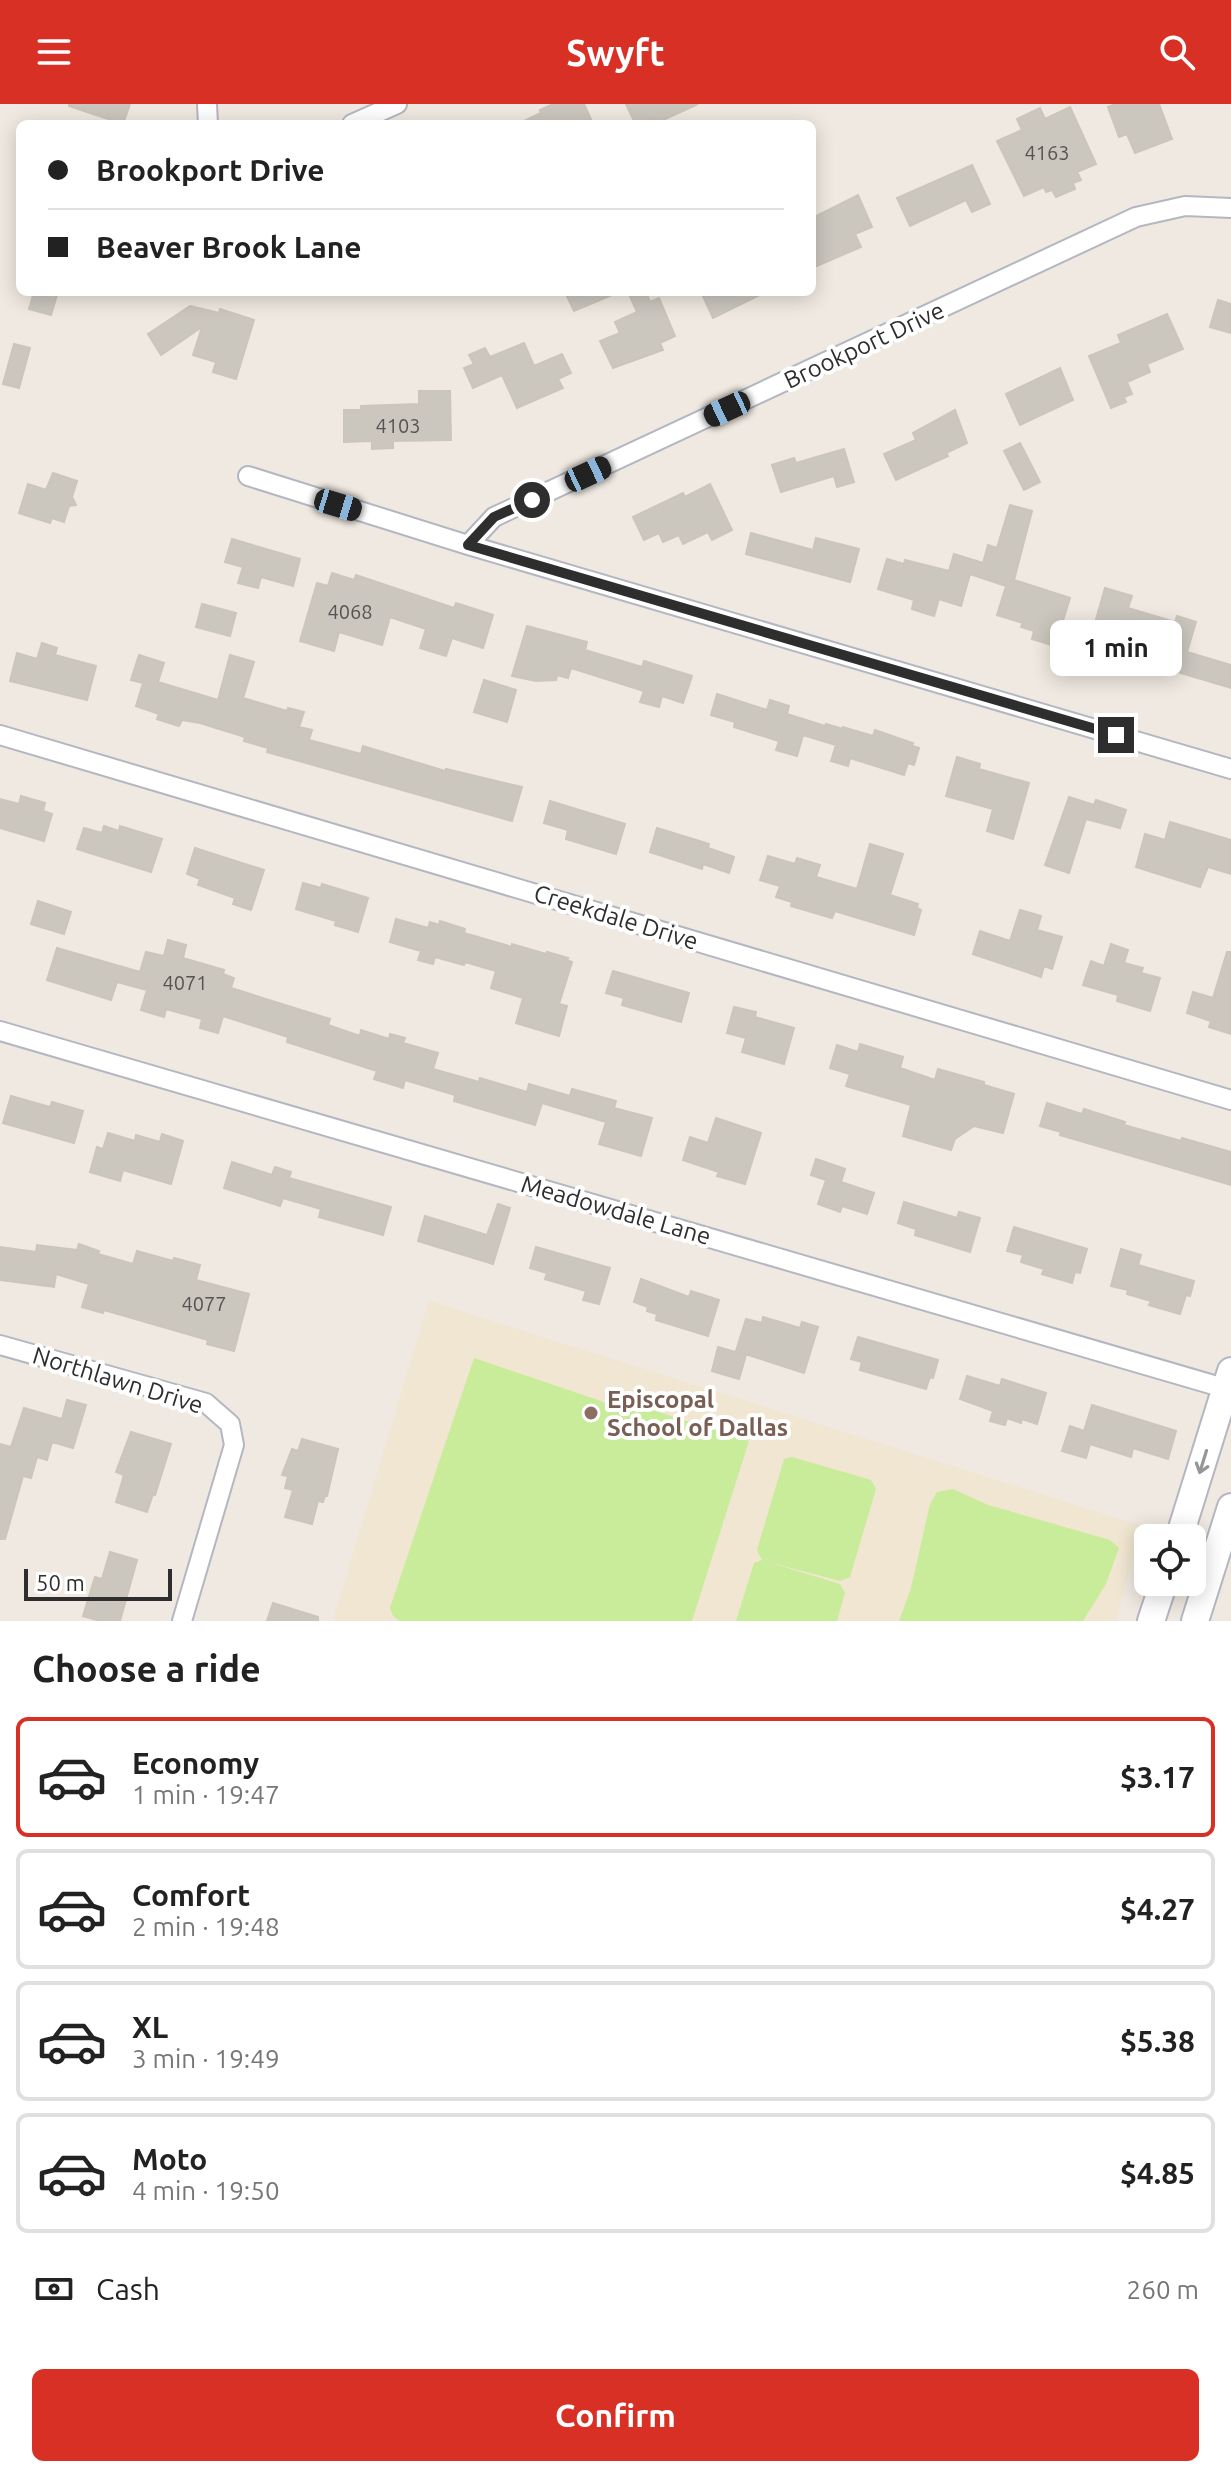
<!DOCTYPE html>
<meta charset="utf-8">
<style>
body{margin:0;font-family:Ubuntu,sans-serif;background:#f2f2f2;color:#222;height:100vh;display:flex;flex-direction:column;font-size:30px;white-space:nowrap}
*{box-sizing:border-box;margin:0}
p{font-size:26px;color:#767676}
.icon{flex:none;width:44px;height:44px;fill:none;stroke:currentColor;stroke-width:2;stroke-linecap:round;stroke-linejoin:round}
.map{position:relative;height:1517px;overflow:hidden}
.drawer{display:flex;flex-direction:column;background:#fff;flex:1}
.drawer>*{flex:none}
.guide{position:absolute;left:16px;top:16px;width:800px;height:176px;border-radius:12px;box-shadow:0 4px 20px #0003;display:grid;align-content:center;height:176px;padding:0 32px;background:#fff}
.buttons{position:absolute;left:1134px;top:1420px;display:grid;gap:16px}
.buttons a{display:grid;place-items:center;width:72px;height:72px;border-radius:12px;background:#fff;box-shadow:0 4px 20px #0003;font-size:40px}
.scale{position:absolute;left:24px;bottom:20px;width:148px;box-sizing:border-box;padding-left:8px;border:4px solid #2e2e2e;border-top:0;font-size:22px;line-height:28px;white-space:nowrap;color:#2e2e2e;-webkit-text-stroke:6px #fff;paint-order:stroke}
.end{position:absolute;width:36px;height:36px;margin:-18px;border:10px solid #2e2e2e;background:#fff;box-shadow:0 0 0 4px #fff}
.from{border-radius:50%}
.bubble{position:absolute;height:56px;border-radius:12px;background:#fff;box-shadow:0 4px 20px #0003;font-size:26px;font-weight:700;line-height:56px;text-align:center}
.car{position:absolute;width:24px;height:48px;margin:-24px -12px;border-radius:10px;box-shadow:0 0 6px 2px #0007;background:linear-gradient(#222 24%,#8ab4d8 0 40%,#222 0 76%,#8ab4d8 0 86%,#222 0)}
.guide b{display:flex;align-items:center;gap:28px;height:76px;font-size:30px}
.guide b+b{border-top:2px solid #e0e0e0}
.guide i{width:20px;height:20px;background:#222}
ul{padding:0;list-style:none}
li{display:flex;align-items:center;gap:24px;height:120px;margin:0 16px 12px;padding:0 16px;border:4px solid #e0e0e0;border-radius:12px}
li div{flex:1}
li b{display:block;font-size:30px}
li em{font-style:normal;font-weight:700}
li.current{border-color:#d93025}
li>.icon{width:72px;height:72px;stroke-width:1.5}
h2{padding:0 32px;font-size:36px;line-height:96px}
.pay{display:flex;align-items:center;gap:20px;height:88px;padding:0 32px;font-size:30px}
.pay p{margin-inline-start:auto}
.button{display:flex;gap:16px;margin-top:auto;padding:16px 32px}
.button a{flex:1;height:92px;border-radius:12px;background:#d93025;color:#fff;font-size:32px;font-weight:700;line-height:92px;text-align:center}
header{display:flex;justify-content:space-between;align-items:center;height:104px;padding:0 32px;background:#d93025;color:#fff;font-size:36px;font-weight:700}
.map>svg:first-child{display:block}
.education{fill:#f0e6d1}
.pitch{fill:#c9ec9a}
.building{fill:#cbc7bf;stroke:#cbc5ba;stroke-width:2}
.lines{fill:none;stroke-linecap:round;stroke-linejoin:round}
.street-casing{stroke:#b4b7c1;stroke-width:22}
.secondary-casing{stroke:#b4b7c1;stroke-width:30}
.street{stroke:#fff;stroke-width:18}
.secondary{stroke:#fff;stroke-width:26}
.oneway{stroke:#969696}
.route{stroke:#2e2e2e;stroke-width:10}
.education-dot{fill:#8d6e63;stroke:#fff;stroke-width:3}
.labels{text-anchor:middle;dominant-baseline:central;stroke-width:8;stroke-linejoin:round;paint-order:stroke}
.number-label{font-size:20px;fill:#555452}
.street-label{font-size:24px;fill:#2e2e2e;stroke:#fff}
.education-label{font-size:24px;font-weight:bold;fill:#785e54;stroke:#fff;text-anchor:start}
</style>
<header><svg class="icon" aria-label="menu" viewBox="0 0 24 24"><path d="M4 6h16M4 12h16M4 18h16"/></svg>Swyft<svg class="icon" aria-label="search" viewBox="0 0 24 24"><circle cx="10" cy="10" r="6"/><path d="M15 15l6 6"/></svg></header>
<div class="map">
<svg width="1231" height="1517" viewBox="0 0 1231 1517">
<rect width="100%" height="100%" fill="#efe9e1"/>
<path class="education" d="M 429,1197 L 1142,1422 L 1116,1517 L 333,1517 Z"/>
<path class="pitch" d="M 474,1254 L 601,1297 L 606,1300 L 609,1292 L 749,1337 L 692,1517 L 400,1517 L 393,1512 L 390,1504 Z
M 792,1353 L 871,1376 L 876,1385 L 850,1473 L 840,1477 L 768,1458 L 840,1480 L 845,1489 L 837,1517 L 736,1517 L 754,1459 L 762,1456 L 757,1446 L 784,1355 Z
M 953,1385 L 988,1401 L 1110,1436 L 1119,1444 L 1106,1480 L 1083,1517 L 899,1517 L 911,1484 L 930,1400 L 937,1388 Z"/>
<path class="building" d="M 69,0 L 130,0 L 123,20 L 69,2 Z
M 553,0 L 584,0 L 593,20 L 518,20 L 541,9 L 540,6 Z
M 626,0 L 698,0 L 661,17 L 652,15 L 647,20 L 635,19 Z
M 1116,0 L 1159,0 L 1172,35 L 1135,49 L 1127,30 L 1119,33 L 1108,3 Z
M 1070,3 L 1096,60 L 1077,68 L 1081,76 L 1073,79 L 1075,85 L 1056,93 L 1052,86 L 1046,88 L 1044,83 L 1024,92 L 997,37 L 1022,26 L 1017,15 L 1040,4 L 1045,15 Z
M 972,61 L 990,100 L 972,108 L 966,96 L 910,122 L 897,94 Z
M 858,91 L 872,123 L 855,130 L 861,143 L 812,164 L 812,114 Z
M 34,188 L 58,188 L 51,211 L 29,205 Z
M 565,188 L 619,188 L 574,207 Z
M 628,188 L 646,188 L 650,198 L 659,194 L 675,232 L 660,239 L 663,246 L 613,264 L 600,237 L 620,229 L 615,218 L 637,208 Z
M 701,188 L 766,188 L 713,214 Z
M 1218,196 L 1231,200 L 1231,229 L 1210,223 Z
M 190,202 L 219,209 L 220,205 L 254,216 L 236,275 L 213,268 L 216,258 L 193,251 L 202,223 L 161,251 L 148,230 Z
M 1167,210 L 1183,245 L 1147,260 L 1150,268 L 1127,278 L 1132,290 L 1124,293 L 1126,298 L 1111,304 L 1089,252 L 1121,239 L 1118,231 Z
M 524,239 L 534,262 L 562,250 L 571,269 L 558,275 L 563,284 L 517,304 L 502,271 L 473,284 L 464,264 L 474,260 L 469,251 L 485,244 L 490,253 Z
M 14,240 L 30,244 L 19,284 L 3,280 Z
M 1060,264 L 1073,296 L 1020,321 L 1006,290 Z
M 419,287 L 450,287 L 451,336 L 393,337 L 393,344 L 372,345 L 372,337 L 344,338 L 344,306 L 361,306 L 361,302 L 419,300 Z
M 955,306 L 967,339 L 946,349 L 948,352 L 896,376 L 884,350 L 916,336 L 913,329 Z
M 1020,339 L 1040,378 L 1024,386 L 1004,347 Z
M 844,345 L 854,378 L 837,383 L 834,372 L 781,388 L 772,361 L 794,354 L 796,359 Z
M 53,369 L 77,377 L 72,393 L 76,401 L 69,402 L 64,418 L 52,414 L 50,419 L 19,409 L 28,380 L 46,386 Z
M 710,380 L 732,426 L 712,436 L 708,428 L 683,440 L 679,431 L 663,438 L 659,429 L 644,436 L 633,413 L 683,389 L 685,393 Z
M 1010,401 L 1032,407 L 1014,476 L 1070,494 L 1055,542 L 1032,535 L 1034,527 L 1021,523 L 1023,519 L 997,511 L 1006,482 L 970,470 L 961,502 L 939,495 L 934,512 L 912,505 L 914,496 L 878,485 L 887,455 L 904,460 L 905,456 L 949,467 L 954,450 L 983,459 L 988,441 L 997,444 Z
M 751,429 L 813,446 L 816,434 L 859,445 L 850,478 L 746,450 Z
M 232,435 L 300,455 L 293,482 L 261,473 L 258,484 L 238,479 L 243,463 L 225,458 Z
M 332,469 L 354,476 L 356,471 L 454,504 L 456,499 L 493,511 L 483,544 L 452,534 L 446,552 L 420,544 L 426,525 L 390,513 L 382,541 L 339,528 L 334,547 L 300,537 L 317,479 L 328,482 Z
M 1105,484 L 1132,492 L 1128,504 L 1175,518 L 1177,512 L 1196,518 L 1187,548 L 1231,561 L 1231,584 L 1144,558 L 1142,563 L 1126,558 L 1128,551 L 1089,540 Z
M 202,500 L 236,509 L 230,532 L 196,523 Z
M 527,522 L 587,538 L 585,546 L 642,563 L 644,557 L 692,572 L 683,599 L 662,592 L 659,603 L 640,598 L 644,587 L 571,564 L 568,574 L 557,571 L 556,576 L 536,577 L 512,572 Z
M 42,539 L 57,544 L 55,551 L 96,562 L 87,596 L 10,577 L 17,549 L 37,555 Z
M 139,551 L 164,559 L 158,578 L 218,596 L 230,551 L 254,558 L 243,594 L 287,607 L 288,604 L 304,608 L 299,623 L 312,626 L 309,636 L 361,650 L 363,642 L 445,667 L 446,665 L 522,683 L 512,717 L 267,648 L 268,644 L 244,637 L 245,633 L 200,619 L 182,616 L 179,622 L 157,615 L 159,610 L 136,602 L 143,579 L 131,576 Z
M 484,576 L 516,586 L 507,618 L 474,608 Z
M 717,590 L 767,606 L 770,596 L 789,602 L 787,610 L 825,622 L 826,620 L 843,625 L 843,623 L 873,632 L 875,626 L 913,639 L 912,642 L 919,644 L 914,661 L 908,659 L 904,671 L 850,654 L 848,662 L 831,657 L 836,641 L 803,631 L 797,652 L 776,646 L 779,637 L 734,623 L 735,618 L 711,611 Z
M 957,653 L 980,660 L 979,665 L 1029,679 L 1013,735 L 987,727 L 993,705 L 946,692 Z
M 21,692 L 45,699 L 43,707 L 52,710 L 44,737 L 0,724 L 0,695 L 19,700 Z
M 1069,693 L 1094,701 L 1096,696 L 1126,706 L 1120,724 L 1086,715 L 1069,769 L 1045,761 Z
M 550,697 L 625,720 L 616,750 L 566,735 L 568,726 L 544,719 Z
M 1170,718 L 1231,736 L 1231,770 L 1208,763 L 1200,783 L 1136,763 L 1145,730 L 1165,736 Z
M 104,722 L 119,727 L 120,722 L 162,735 L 151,768 L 77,745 L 84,724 L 102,729 Z
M 657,724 L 709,740 L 708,744 L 734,753 L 729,769 L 703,760 L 702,765 L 650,748 Z
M 870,740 L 903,750 L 890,791 L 918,800 L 917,804 L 921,806 L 914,831 L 835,807 L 832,814 L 791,802 L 792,798 L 776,793 L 780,782 L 760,776 L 768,752 L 795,760 L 797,754 L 820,761 L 816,773 L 857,785 Z
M 195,744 L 264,766 L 251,806 L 233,800 L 235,794 L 198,781 L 200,775 L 187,770 Z
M 303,779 L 321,784 L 322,780 L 368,794 L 358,828 L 335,821 L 336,817 L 296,805 Z
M 38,797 L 71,808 L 64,830 L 31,820 Z
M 1020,806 L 1041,812 L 1037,826 L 1062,833 L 1052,865 L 1044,862 L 1041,873 L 973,850 L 980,827 L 1010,837 Z
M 396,815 L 428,824 L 430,818 L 439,821 L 440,817 L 465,825 L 464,829 L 512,843 L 512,840 L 546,850 L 547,848 L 568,854 L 567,856 L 572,858 L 559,900 L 567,902 L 559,932 L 516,919 L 523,894 L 491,884 L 496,867 L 465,858 L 464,861 L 435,853 L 433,860 L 418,856 L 421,847 L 390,838 Z
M 168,836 L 186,841 L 183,854 L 224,866 L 223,870 L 234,874 L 231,884 L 330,915 L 328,921 L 360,932 L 361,926 L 389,935 L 390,930 L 405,934 L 403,939 L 438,949 L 433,965 L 479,978 L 480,974 L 527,988 L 529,980 L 570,992 L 572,985 L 616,997 L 614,1004 L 652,1014 L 641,1052 L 599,1040 L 606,1018 L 542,999 L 535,1021 L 454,997 L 455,991 L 405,976 L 403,984 L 374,975 L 377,967 L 287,938 L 288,933 L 223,912 L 218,929 L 200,924 L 202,915 L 166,905 L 164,913 L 141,906 L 147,886 L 117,878 L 111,896 L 47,876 L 57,844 L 140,868 L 146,848 L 164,852 Z
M 1111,840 L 1128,846 L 1124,859 L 1143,864 L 1141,869 L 1160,874 L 1150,907 L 1117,897 L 1118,891 L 1083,881 L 1091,857 L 1104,862 Z
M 1227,848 L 1231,848 L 1231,930 L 1209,923 L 1211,917 L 1187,909 L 1193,888 L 1213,894 Z
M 613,867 L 689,889 L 681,918 L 622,901 L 624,894 L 606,889 Z
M 734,903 L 756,908 L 755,913 L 794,924 L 784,960 L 742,948 L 746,934 L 727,929 Z
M 860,940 L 903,953 L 900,964 L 935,976 L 938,965 L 984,978 L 984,981 L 1014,990 L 1003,1029 L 974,1022 L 955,1035 L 951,1046 L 903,1032 L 911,1001 L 846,982 L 850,970 L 830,964 L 837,941 L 858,948 Z
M 11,992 L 50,1003 L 52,998 L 83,1007 L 74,1039 L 3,1019 Z
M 1047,999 L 1082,1010 L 1084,1005 L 1125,1018 L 1124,1021 L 1181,1037 L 1182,1034 L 1231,1048 L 1231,1081 L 1060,1031 L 1061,1028 L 1040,1022 Z
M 716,1014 L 761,1029 L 745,1080 L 717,1072 L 719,1068 L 683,1056 L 690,1033 L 708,1039 Z
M 108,1029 L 135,1037 L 136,1031 L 160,1038 L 162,1030 L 183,1037 L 171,1080 L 123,1066 L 120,1077 L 90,1068 L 97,1043 L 103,1045 Z
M 816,1055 L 845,1065 L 841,1078 L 874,1089 L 867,1110 L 842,1102 L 840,1108 L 818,1100 L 826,1076 L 811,1071 Z
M 232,1058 L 272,1071 L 275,1063 L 291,1068 L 289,1074 L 391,1103 L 383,1131 L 319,1113 L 321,1105 L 283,1094 L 280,1102 L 224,1084 Z
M 904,1098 L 957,1114 L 959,1108 L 980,1114 L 970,1148 L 915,1131 L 916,1125 L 898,1119 Z
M 498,1100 L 510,1104 L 493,1160 L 418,1137 L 425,1112 L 487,1131 Z
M 1014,1123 L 1087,1145 L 1080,1169 L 1075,1168 L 1072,1179 L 1042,1170 L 1044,1165 L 1021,1158 L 1023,1151 L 1007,1147 Z
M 79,1140 L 99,1147 L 98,1150 L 133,1160 L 137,1147 L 173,1157 L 174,1154 L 200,1161 L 196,1176 L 249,1190 L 234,1247 L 207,1240 L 208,1236 L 104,1206 L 103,1209 L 82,1203 L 89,1180 L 56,1170 L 54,1183 L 0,1176 L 0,1143 L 36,1148 L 37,1141 L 77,1146 Z
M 536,1143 L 610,1164 L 599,1200 L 583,1196 L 586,1187 L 545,1175 L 547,1169 L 530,1164 Z
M 1121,1145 L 1141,1151 L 1138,1161 L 1194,1177 L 1190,1192 L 1186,1191 L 1180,1210 L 1149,1201 L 1151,1197 L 1127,1190 L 1128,1186 L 1111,1182 Z
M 641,1175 L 689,1193 L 691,1187 L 719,1196 L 708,1232 L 656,1216 L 657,1210 L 647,1207 L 648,1203 L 634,1198 Z
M 763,1213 L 800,1224 L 802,1218 L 818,1223 L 804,1269 L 736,1247 L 746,1215 L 762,1219 Z
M 858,1233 L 938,1256 L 933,1274 L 930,1273 L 926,1285 L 860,1266 L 862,1258 L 851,1255 Z
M 718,1243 L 746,1251 L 739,1275 L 712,1267 Z
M 967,1272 L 1000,1282 L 1002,1275 L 1046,1289 L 1037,1320 L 1022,1315 L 1021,1319 L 1007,1314 L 1005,1321 L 990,1317 L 993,1307 L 960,1295 Z
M 67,1296 L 86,1301 L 73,1344 L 52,1338 L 47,1356 L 37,1353 L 31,1374 L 23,1372 L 5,1435 L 0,1435 L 0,1340 L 11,1343 L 24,1304 L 62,1315 Z
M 1092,1301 L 1176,1327 L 1168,1355 L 1133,1344 L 1131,1353 L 1090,1340 L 1086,1354 L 1062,1347 L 1070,1322 L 1084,1327 Z
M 131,1328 L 171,1340 L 155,1391 L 153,1390 L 147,1408 L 116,1398 L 124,1371 L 116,1368 Z
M 302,1335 L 338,1345 L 327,1392 L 325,1392 L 323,1398 L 318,1397 L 312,1420 L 285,1413 L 293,1386 L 285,1384 L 288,1372 L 282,1371 L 292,1345 L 298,1347 Z
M 110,1448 L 137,1456 L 120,1517 L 100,1517 L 83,1512 L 95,1473 L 102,1475 Z
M 273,1499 L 318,1513 L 318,1517 L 267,1517 Z"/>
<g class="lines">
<defs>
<path id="street" d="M 207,0 L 208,20
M 352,20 L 397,0
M 248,372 L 468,441 L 1231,665
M 468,441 L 494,413 L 1136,113 L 1185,102 L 1231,104
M 0,631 L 1231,996
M 0,927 L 1231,1286
M 0,1241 L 206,1299 L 230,1320 L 234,1341 L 182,1517"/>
<path id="secondary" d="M 1179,1434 L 1231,1267
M 1151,1517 L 1164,1478
M 1195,1517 L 1231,1403"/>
</defs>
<use href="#street" class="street-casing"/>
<use href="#secondary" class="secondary-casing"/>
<use href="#street" class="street"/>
<use href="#secondary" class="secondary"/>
</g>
<defs><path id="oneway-shaft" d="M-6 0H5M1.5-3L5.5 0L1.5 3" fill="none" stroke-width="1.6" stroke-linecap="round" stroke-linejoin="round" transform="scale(2)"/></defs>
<use class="oneway" href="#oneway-shaft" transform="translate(1203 1358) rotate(107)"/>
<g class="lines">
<path class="route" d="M 532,396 L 494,413 L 468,441 L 1116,631"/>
</g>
<circle class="education-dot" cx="591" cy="1309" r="8"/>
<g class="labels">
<g class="number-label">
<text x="1047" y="48">4163</text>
<text x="398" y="321">4103</text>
<text x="350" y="507">4068</text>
<text x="185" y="878">4071</text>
<text x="204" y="1199">4077</text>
</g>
<g class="street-label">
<text transform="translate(864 241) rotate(-25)">Brookport Drive</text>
<text transform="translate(616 813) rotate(17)">Creekdale Drive</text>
<text transform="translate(616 1106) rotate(16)">Meadowdale Lane</text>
<text transform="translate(118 1276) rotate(17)">Northlawn Drive</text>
</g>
<g class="education-label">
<text x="607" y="1295">Episcopal<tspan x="607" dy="28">School of Dallas</tspan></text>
</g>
</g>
</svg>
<div class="buttons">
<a><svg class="icon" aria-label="locate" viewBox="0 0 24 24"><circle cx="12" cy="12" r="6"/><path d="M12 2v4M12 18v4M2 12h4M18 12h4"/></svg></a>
</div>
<div class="scale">50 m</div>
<i class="end from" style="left:532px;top:396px"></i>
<i class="end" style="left:1116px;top:631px"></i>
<div class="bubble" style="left:1050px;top:516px;width:132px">1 min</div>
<i class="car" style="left:727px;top:305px;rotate:245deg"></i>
<i class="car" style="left:588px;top:370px;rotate:65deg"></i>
<i class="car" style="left:338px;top:401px;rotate:107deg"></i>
<div class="guide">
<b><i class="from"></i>Brookport Drive</b>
<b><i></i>Beaver Brook Lane</b>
</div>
</div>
<section class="drawer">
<h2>Choose a ride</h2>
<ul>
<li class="current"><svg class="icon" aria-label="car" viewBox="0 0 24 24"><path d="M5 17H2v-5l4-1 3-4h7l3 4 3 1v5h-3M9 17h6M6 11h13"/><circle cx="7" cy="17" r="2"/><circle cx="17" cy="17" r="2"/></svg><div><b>Economy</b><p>1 min · 19:47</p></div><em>$3.17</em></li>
<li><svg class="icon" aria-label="car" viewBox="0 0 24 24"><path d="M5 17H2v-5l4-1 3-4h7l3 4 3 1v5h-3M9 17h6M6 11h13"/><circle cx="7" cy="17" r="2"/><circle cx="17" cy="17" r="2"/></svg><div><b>Comfort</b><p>2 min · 19:48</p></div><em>$4.27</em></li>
<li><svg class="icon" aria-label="car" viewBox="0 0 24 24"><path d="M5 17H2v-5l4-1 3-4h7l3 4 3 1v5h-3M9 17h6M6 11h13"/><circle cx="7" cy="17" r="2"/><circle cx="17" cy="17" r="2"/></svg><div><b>XL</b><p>3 min · 19:49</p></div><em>$5.38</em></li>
<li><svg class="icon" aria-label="car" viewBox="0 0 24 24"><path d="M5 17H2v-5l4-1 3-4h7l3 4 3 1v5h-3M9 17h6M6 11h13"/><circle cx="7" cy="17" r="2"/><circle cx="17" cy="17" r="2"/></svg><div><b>Moto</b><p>4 min · 19:50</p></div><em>$4.85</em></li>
</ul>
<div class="pay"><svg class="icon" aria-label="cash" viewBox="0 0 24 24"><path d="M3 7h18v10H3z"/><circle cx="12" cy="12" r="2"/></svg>Cash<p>260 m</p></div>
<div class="button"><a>Confirm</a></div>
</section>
